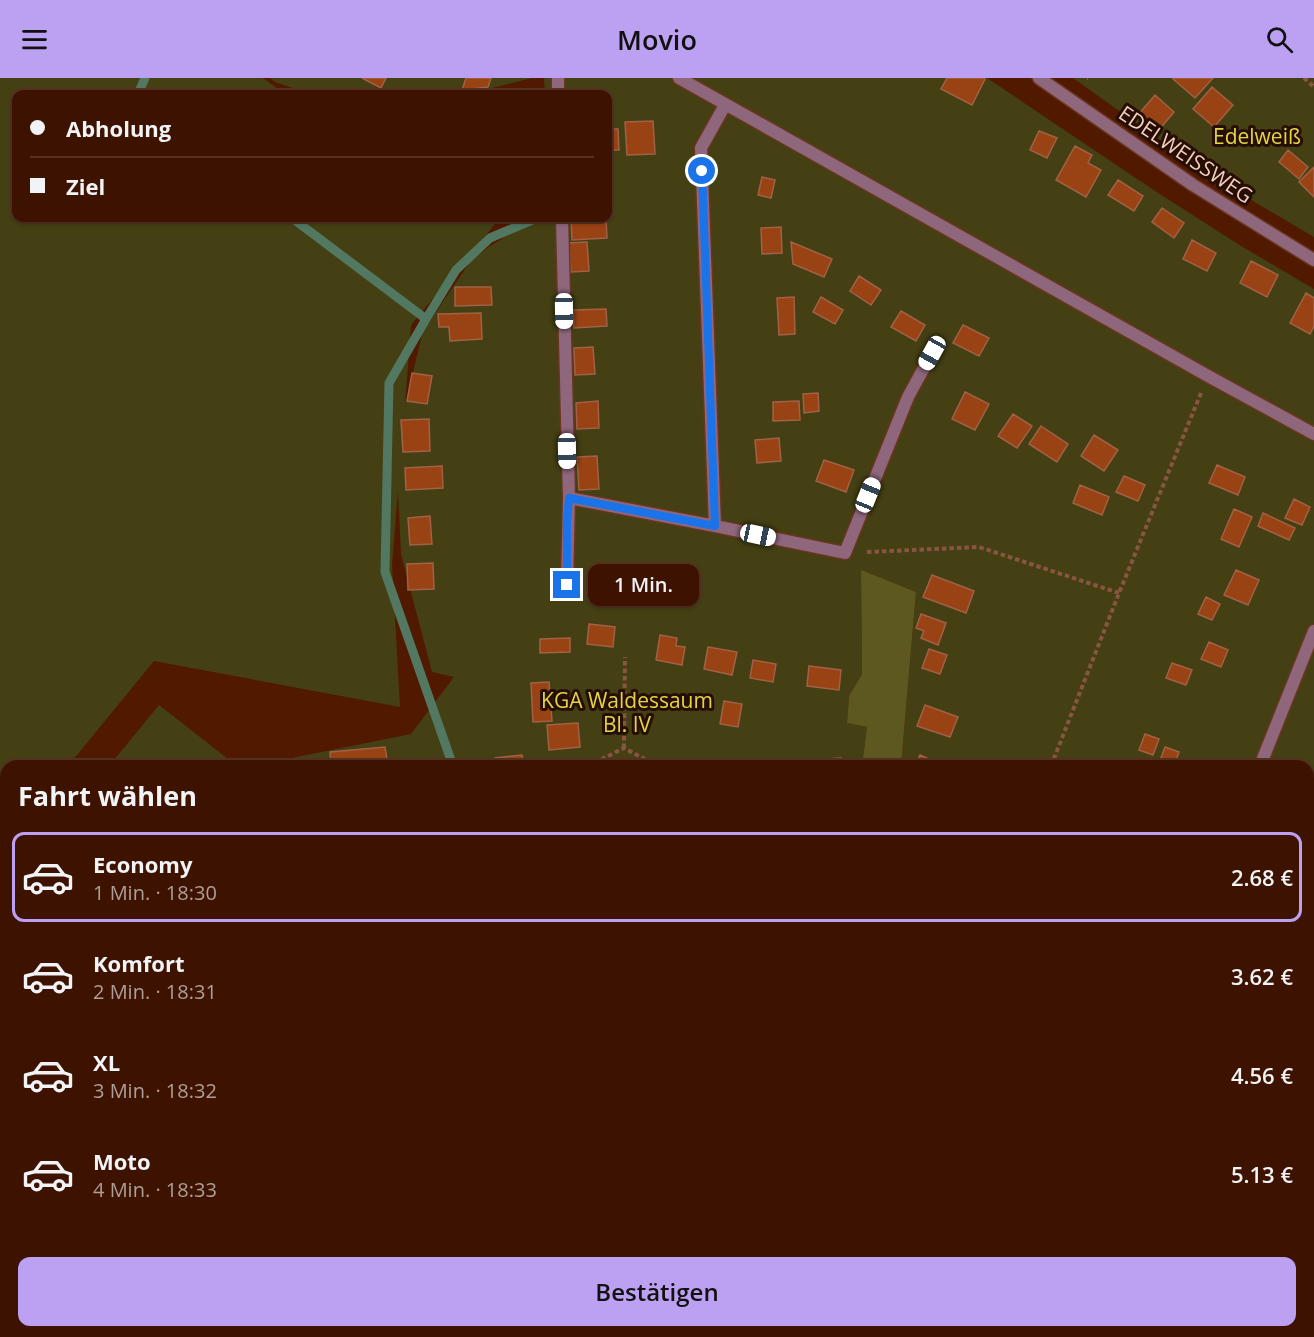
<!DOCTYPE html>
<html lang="de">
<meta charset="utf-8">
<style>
body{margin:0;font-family:"Open Sans",sans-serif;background:#441c0a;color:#f1f3f6;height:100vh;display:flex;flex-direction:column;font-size:22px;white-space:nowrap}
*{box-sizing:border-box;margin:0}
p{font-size:20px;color:#ad9e99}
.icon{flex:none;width:33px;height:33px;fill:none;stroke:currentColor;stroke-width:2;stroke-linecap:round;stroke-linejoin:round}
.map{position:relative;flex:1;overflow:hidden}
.panel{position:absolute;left:0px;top:682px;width:1314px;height:578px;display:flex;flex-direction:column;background:#3d1300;border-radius:18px 18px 0 0;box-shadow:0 2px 4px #0004,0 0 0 2px #563222}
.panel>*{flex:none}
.hud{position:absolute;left:12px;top:12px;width:600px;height:132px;border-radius:12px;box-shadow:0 2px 4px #0004,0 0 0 2px #563222;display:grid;align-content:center;height:132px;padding:0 18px;background:#3d1300}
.end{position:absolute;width:27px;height:27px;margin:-14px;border:8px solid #1a73e8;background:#fff;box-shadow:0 0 0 3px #fff}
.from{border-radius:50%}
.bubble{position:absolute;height:42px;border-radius:12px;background:#3d1300;box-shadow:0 2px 4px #0004,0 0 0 2px #563222;font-size:20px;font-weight:600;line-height:42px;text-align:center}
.car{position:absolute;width:18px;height:36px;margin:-18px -9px;border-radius:8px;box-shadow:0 0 4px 2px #0007;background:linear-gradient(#fff 24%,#345 0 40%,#fff 0 76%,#345 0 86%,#fff 0)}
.hud b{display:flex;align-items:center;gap:21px;height:57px;font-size:22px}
.hud b+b{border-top:2px solid #563222}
.hud i{width:15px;height:15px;background:#f1f3f6}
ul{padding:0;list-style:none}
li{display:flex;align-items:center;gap:18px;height:90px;margin:0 12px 9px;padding:0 6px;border:3px solid transparent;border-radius:12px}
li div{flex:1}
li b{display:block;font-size:22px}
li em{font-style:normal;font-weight:600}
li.current{border-color:#bca0f2}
li>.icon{width:54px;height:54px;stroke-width:1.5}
h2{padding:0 18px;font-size:27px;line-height:72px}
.primary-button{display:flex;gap:12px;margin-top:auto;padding:12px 18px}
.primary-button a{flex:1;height:69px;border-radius:12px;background:#bca0f2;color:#111;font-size:24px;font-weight:600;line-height:69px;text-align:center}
header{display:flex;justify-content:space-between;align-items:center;height:78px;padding:0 18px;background:#bca0f2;color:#111;font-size:27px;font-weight:600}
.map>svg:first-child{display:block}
.green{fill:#444014}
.forest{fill:#5d581f}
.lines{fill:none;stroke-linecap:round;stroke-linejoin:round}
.stream{stroke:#527862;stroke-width:9}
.building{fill:#994214;stroke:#a06146;stroke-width:1.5}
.service-casing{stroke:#6b361e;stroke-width:15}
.minor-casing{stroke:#6b361e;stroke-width:15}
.path{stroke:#885640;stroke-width:4;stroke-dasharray:4.5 3;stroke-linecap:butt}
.service{stroke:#8e677d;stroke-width:12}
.minor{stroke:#8e677d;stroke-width:12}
.route{stroke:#1a73e8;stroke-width:8}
.labels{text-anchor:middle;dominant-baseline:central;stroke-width:6;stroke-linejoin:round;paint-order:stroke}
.park-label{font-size:21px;fill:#e2d545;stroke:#260e04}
.street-label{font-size:21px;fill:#f2cebe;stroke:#260e04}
</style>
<header><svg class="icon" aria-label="menu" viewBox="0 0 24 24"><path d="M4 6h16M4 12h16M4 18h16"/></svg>Movio<svg class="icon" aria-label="search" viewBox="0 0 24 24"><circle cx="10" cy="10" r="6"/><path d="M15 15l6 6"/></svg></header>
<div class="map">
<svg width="1314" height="1259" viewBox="0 0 1314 1259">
<rect width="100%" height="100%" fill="#511900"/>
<path class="green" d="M 0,0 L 263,0 L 278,11 L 291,16 L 16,16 L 16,140 L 500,140 L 411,247 L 405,327 L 423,253 L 470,184 L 490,168 L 538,140 L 608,140 L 608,16 L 545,16 L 544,0 L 987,0 L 1152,111 L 1241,168 L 1314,211 L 1314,899 L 1308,914 L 1308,688 L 901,688 L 916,514 L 861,493 L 862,596 L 849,618 L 847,645 L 867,649 L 862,688 L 252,688 L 411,656 L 454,599 L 432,594 L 401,476 L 398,413 L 392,487 L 400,629 L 154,583 L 68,688 L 6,688 L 6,745 L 0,737 Z
M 270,0 L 532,0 L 468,16 L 310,16 L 275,4 Z
M 1073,0 L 1314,0 L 1314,159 L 1212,99 Z
M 159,627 L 237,688 L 109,688 Z
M 0,747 L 6,758 L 6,1254 L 853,1254 L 857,1259 L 0,1259 Z"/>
<path class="forest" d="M 861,492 L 916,514 L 901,688 L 862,688 L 867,649 L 847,645 L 849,618 L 862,596 Z"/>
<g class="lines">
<path class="stream" d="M 138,16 L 145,0
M 292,140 L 426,241
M 453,688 L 385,494 L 389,305 L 426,241 L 456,192 L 490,160 L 537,140"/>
</g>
<path class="building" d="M 362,0 L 386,0 L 381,10 Z
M 466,0 L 491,0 L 488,9 L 462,12 Z
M 947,0 L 983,0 L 985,1 L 972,27 L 941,11 Z
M 1173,0 L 1213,0 L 1195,20 L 1173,1 Z
M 1212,9 L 1233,27 L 1214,49 L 1193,31 Z
M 1155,17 L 1174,34 L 1158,53 L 1138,37 Z
M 653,43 L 655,76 L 627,77 L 625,44 Z
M 608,51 L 618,51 L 619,72 L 608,72 Z
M 1039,53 L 1057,60 L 1047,80 L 1030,72 Z
M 1075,68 L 1092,77 L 1088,85 L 1101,92 L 1086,119 L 1056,102 Z
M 1288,72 L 1308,89 L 1299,101 L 1279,84 Z
M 1314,89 L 1314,119 L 1299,104 Z
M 762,99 L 775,102 L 771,120 L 758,117 Z
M 1118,102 L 1143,118 L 1134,133 L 1108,117 Z
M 1162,130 L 1184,145 L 1174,160 L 1152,144 Z
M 571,140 L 606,140 L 607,160 L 572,162 Z
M 781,149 L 782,175 L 762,176 L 761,150 Z
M 1192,162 L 1216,175 L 1207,193 L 1183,181 Z
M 587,164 L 589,193 L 571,194 L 569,165 Z
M 791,164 L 832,181 L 824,199 L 793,186 Z
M 1251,183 L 1278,197 L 1267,219 L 1240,205 Z
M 859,198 L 881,212 L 871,227 L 850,213 Z
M 455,209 L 491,209 L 492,227 L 455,228 Z
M 1306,215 L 1314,220 L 1314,248 L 1310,256 L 1290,245 Z
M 794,219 L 795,256 L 779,257 L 777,220 Z
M 821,219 L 843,232 L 835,246 L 813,234 Z
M 606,231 L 607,248 L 574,250 L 573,232 Z
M 901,233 L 925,247 L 916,263 L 891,249 Z
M 481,235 L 482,261 L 450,263 L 449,249 L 439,249 L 438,236 Z
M 963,247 L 989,260 L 979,278 L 953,265 Z
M 593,269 L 595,296 L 575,297 L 574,270 Z
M 412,295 L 432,298 L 427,326 L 407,323 Z
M 965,314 L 989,326 L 975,352 L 952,341 Z
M 818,315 L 819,333 L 804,335 L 803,316 Z
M 598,323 L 599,350 L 577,351 L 576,325 Z
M 799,323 L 800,342 L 773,343 L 773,324 Z
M 1013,336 L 1032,348 L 1017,370 L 998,358 Z
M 429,341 L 430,373 L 403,374 L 401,342 Z
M 1041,348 L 1068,366 L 1057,384 L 1029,366 Z
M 1094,357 L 1118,372 L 1104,393 L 1081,378 Z
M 779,360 L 781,383 L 757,385 L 755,362 Z
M 597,378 L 599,411 L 579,412 L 577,379 Z
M 824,382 L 854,392 L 846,414 L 816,403 Z
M 1217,387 L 1245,399 L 1238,417 L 1209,405 Z
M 442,388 L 443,410 L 406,412 L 405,390 Z
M 1124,398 L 1145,407 L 1138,423 L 1116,414 Z
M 1080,407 L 1109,419 L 1102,437 L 1073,425 Z
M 1294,421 L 1310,429 L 1302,447 L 1285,440 Z
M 1234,431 L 1252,439 L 1239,469 L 1221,461 Z
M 1263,435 L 1295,450 L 1289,462 L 1258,448 Z
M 430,438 L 432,466 L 410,467 L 408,440 Z
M 433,485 L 434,511 L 408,512 L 407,486 Z
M 1236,492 L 1259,502 L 1248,527 L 1224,517 Z
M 932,497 L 974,513 L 966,535 L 923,519 Z
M 1206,519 L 1220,526 L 1212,542 L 1198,536 Z
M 921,536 L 946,545 L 938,567 L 921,560 L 924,553 L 916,550 Z
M 589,546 L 615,549 L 613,569 L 587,566 Z
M 660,557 L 677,560 L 676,568 L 685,569 L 682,587 L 656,582 Z
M 570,560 L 570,574 L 540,575 L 540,561 Z
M 1209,564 L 1228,572 L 1221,589 L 1201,581 Z
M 708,569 L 737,574 L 732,597 L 704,591 Z
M 929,571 L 947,577 L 940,596 L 922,590 Z
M 753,582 L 776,586 L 773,604 L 750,600 Z
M 1172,585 L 1192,592 L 1186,607 L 1166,600 Z
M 809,588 L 841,592 L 839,612 L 807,608 Z
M 549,604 L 552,643 L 533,644 L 531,605 Z
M 724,623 L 742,626 L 738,649 L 720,646 Z
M 925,627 L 958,639 L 950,659 L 917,648 Z
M 578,645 L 580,669 L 549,672 L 547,647 Z
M 1145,656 L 1159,661 L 1153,677 L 1139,672 Z
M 385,669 L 388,688 L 331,688 L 330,674 Z
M 1165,669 L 1179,674 L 1174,688 L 1158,688 Z
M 522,677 L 524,688 L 496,688 L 495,680 Z
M 920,677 L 940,686 L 938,688 L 915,688 Z
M 841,680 L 842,688 L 811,688 L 810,682 Z
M 1314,961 L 1314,990 L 1308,990 L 1308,962 Z
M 6,1017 L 6,1047 L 0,1039 L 0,1021 Z
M 1308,1035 L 1314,1103 L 1314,1115 L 1308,1115 Z
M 6,1121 L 6,1154 L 3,1156 L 0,1152 L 0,1126 Z
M 1308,1149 L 1314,1149 L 1314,1176 L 1308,1177 Z
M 1314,1225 L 1314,1259 L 1311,1259 L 1308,1254 L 1308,1228 Z"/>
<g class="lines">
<defs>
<path id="service" d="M 558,0 L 558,16
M 679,0 L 1208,298 L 1314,356
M 562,140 L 569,420 L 567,507
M 569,420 L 715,448 L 845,475 L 908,319 L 932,275
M 715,448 L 701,70 L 725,27
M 1260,688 L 1314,553
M 0,832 L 6,834
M 262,1254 L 266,1259
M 563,1259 L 570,1254"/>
<path id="minor" d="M 1039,0 L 1193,107 L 1314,182
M 1308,1127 L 1314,1127
M 1041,1254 L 1044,1259"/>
</defs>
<use href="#service" class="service-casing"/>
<use href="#minor" class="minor-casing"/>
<path class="path" d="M 1087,0 L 1088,0
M 1304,0 L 1314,9
M 867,474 L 979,469 L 1119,515
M 624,670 L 625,579
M 588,688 L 624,670 L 650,684 L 655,688
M 1051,688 L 1119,515 L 1201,315
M 836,1254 L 839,1259"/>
<use href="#service" class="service"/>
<use href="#minor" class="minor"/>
</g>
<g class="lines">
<path class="route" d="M 567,507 L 567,443 L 569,420 L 715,448 L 702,93"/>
</g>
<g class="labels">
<g class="park-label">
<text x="1257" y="58">Edelweiß</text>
<text x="627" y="622">KGA Waldessaum<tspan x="627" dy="24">Bl. IV</tspan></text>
</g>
<g class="street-label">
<text transform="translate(1186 76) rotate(34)">EDELWEISSWEG</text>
</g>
</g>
</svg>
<i class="end from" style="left:702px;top:93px"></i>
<i class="end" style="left:567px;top:507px"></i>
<div class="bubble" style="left:588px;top:486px;width:111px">1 Min.</div>
<i class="car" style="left:564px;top:233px;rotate:179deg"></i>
<i class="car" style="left:932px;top:275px;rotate:209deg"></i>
<i class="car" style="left:567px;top:373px;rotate:179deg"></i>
<i class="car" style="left:868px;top:417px;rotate:22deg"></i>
<i class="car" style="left:758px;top:457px;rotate:102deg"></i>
<div class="hud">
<b><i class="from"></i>Abholung</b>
<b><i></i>Ziel</b>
</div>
<section class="panel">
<h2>Fahrt wählen</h2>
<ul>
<li class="current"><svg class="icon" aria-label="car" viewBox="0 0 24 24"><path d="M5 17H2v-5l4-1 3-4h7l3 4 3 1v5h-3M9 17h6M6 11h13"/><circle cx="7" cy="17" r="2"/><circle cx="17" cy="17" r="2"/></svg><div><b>Economy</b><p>1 Min. · 18:30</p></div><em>2.68 €</em></li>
<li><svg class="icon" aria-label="car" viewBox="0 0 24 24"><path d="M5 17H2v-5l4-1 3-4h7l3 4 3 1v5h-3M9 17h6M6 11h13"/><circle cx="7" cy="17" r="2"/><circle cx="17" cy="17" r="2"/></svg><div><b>Komfort</b><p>2 Min. · 18:31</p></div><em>3.62 €</em></li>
<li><svg class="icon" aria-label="car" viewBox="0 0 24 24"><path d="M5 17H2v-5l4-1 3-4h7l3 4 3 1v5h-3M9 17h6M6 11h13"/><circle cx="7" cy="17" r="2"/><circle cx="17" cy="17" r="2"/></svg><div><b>XL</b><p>3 Min. · 18:32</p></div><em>4.56 €</em></li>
<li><svg class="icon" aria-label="car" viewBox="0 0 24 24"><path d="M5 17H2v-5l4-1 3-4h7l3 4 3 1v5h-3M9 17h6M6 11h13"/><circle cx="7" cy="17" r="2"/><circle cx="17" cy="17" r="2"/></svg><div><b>Moto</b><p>4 Min. · 18:33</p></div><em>5.13 €</em></li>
</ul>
<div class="primary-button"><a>Bestätigen</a></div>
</section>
</div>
